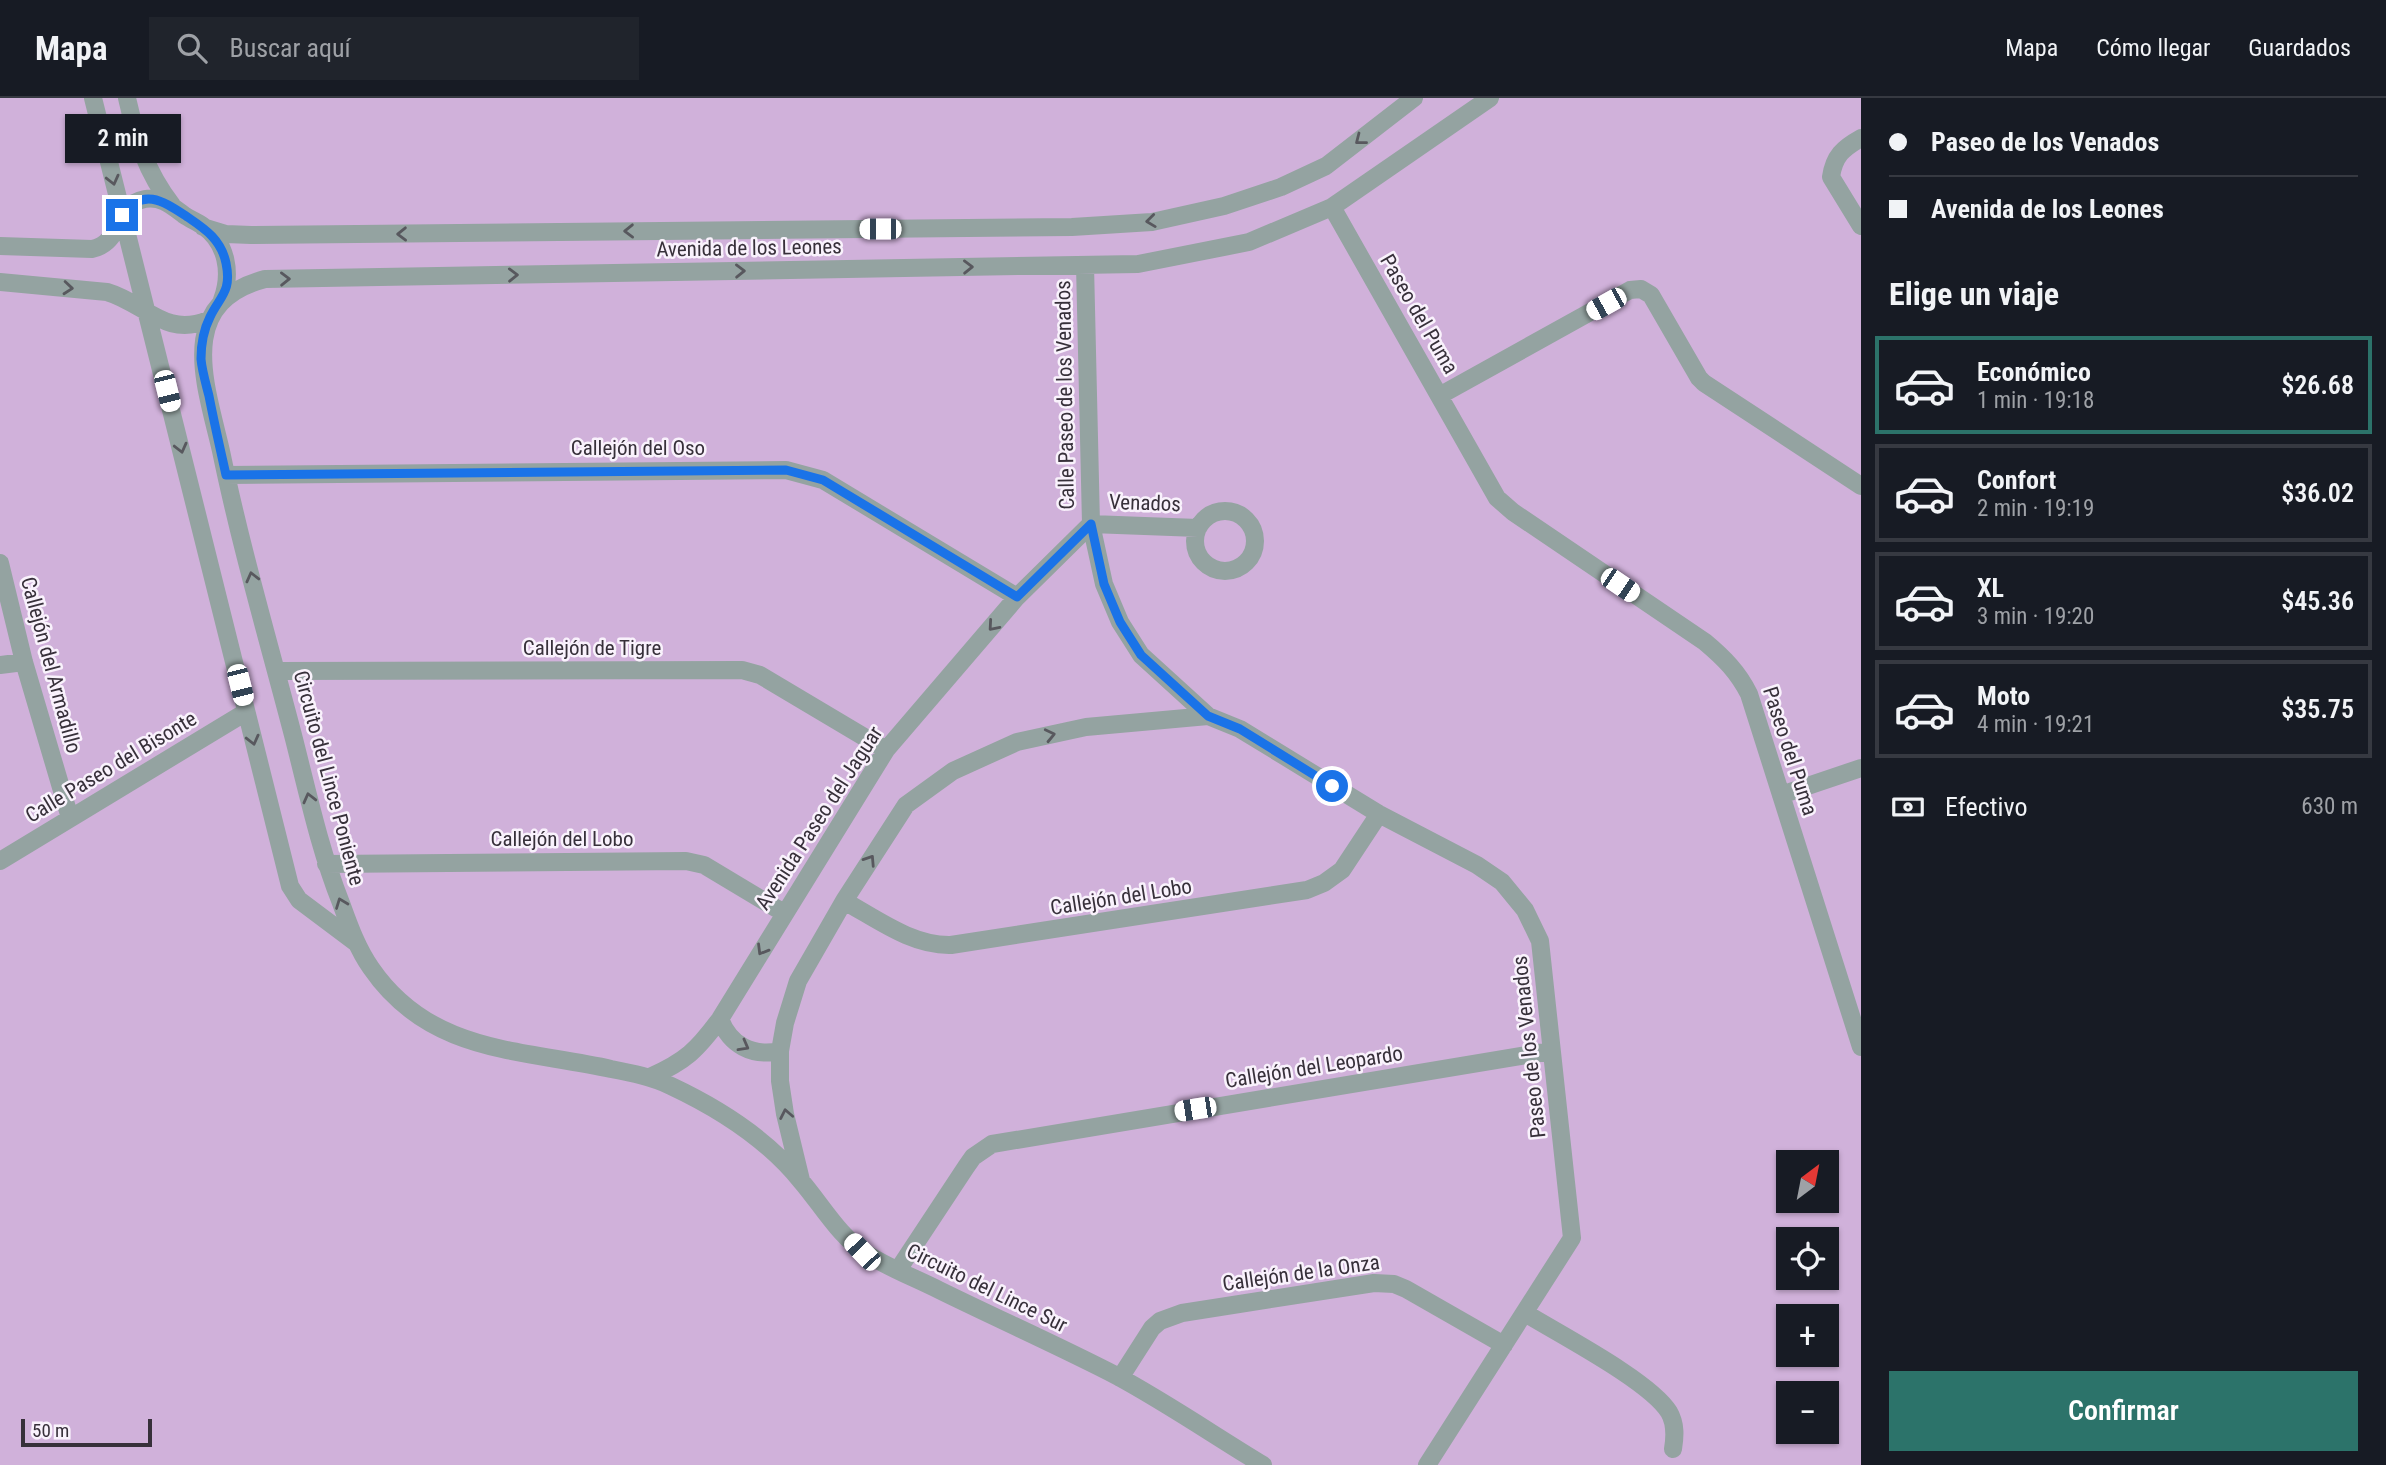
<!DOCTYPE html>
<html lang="es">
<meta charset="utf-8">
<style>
body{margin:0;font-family:"Roboto Condensed",sans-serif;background:#20242c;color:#f1f3f6;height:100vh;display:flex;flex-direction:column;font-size:26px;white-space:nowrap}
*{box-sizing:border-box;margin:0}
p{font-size:23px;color:#9ea1a6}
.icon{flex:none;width:38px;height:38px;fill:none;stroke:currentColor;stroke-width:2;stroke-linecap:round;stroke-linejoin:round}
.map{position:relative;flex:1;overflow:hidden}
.drawer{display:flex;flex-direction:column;background:#171b24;width:525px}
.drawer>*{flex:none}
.hud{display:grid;align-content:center;height:154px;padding:0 28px;background:#171b24}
.needle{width:46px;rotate:32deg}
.tools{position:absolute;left:1776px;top:1052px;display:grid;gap:14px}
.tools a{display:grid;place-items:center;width:63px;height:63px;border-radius:0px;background:#171b24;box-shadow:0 2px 5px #0004;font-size:35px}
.scale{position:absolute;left:21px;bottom:18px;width:131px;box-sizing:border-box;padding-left:7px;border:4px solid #37303a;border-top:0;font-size:19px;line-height:24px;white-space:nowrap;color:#37303a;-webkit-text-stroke:5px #f9f2fc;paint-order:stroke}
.end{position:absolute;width:32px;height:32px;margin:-16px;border:9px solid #1a73e8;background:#fff;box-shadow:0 0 0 4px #fff}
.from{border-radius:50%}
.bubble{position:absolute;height:49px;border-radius:0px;background:#171b24;box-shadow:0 2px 5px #0004;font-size:23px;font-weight:600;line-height:49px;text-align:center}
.car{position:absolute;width:21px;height:42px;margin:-21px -10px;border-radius:9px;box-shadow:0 0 5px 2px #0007;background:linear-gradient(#fff 24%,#345 0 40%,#fff 0 76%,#345 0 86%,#fff 0)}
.hud b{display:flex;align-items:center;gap:24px;height:66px;font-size:26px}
.hud b+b{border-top:2px solid #363941}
.hud i{width:18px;height:18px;background:#f1f3f6}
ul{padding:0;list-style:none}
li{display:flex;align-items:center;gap:21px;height:98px;margin:0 14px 10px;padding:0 14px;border:4px solid #363941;border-radius:0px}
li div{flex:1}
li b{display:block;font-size:26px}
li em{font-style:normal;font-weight:600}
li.active{border-color:#2c736a}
li>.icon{width:63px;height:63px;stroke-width:1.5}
h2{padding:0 28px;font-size:32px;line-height:84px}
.pay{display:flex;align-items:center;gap:18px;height:77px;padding:0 28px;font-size:26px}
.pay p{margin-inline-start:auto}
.action{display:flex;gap:14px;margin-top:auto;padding:14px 28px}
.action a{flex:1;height:80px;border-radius:0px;background:#2c736a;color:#fff;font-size:28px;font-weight:600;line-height:80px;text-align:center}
header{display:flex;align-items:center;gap:42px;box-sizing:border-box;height:98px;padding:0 35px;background:#171b24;border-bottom:2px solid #363941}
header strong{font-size:33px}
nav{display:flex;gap:38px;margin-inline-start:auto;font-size:24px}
.search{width:490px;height:63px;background:#20242c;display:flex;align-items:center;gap:18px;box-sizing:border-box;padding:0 24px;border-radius:0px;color:#9ea1a6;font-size:26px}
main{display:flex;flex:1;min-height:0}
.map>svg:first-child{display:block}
.forest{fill:#d0b1da;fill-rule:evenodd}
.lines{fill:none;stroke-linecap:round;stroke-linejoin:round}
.street{stroke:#94a3a1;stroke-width:18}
.oneway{stroke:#58585e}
.route{stroke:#1a73e8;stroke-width:9}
.labels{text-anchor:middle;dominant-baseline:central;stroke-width:5;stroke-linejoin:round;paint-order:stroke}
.street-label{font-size:21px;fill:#37303a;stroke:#f9f2fc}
</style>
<header>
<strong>Mapa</strong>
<div class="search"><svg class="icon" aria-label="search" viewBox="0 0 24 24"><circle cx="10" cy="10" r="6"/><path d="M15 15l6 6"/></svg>Buscar aquí</div>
<nav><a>Mapa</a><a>Cómo llegar</a><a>Guardados</a></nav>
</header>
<main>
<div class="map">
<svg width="1861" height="1367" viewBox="0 0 1861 1367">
<rect width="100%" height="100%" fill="#f9f2fc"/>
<path class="forest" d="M 0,0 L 1861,0 L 1861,1367 L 0,1367 ZM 1788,1064 L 1827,1064 L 1827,1102 L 1788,1102 ZM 1788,1141 L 1827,1141 L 1827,1180 L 1788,1180 ZM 1788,1218 L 1827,1218 L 1827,1256 L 1788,1256 ZM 1788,1295 L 1827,1295 L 1827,1334 L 1788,1334 Z"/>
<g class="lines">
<path class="street" d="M 93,0 L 290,788 L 299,802 L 355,844
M 127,0 C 136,40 146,74 172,107
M 1861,40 C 1843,50 1834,58 1831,79 L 1861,128
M 1332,109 L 1497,400 L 1513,414 L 1705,544 C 1724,560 1738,574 1749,596 L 1861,949
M 203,129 L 226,136 L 251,137 L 1072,129 L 1152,124 L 1224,108 L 1281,89 L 1326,68 L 1414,0
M 0,148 L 92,151 C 124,144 113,107 145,101 C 161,98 172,108 184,117 C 190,121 197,124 203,128 C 227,145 232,175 222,202
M 1085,167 L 1091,426 L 1104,486 L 1120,524 L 1141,557 L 1208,618 L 1240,631 L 1379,716 L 1477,767 L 1502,784 L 1525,812 L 1540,843 L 1572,1140 L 1427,1367
M 0,184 L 107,194 C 145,205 165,240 208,222
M 1439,298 L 1630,192 L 1641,191 L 1651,197 L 1699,280 L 1704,285 L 1861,388
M 226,377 L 786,372 L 823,382 L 1017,499
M1195 443a30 30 0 1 1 60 0a30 30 0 1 1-60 0Z
M 1091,426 L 1198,430
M 0,465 L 24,564 L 70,720
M 0,567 L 24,564
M 276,573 L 742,572 L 760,577 L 886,652
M 1781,697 L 1861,670
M 0,763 L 246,614
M 326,766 L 686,763 L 704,767 L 784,815
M 844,803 C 877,821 912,848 951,847 L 1307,792 L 1324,785 L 1342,772 L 1379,716
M 720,921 C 730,947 752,959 780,953
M 650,979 C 686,963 697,952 720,921 L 886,652 L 1017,499 L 1091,426
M 801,1082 L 785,1016 L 780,983 L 780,953 L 785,925 L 798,883 L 844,803 L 906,707 L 953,673 L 1017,644 L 1086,629 L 1208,618
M 898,1172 L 966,1069 L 973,1059 L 992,1046 L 1551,953
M 1525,1215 C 1559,1236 1650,1283 1669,1314 C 1676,1326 1675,1339 1673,1351
M 1120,1280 L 1152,1230 L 1160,1223 L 1182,1215 L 1374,1185 L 1394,1186 L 1406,1191 L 1504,1247
M 1263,1367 C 1215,1338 1167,1305 1117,1278 C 1059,1248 998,1221 939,1192 C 915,1180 889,1170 867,1156 C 840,1140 821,1106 801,1083 C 767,1041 720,1011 671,988 C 652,979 632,975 611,971 C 521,951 430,956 371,870 C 357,850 349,827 341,805 C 320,752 308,696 294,641 C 269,545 241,450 221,353 C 206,287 174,205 265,181 L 1138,166 L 1249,144 L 1332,109 L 1490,0"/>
</g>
<defs><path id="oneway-chevron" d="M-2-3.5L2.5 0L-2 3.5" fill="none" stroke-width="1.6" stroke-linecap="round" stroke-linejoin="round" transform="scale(1.75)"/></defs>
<g class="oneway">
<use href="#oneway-chevron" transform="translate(1360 42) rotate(142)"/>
<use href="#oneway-chevron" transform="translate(113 82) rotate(76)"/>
<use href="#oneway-chevron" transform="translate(1151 123) rotate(173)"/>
<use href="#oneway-chevron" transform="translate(629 133) rotate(179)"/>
<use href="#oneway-chevron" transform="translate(402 136) rotate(179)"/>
<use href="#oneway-chevron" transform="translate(968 169) rotate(-1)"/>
<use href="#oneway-chevron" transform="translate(740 173) rotate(-1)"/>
<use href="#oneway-chevron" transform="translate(513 177) rotate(-1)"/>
<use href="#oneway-chevron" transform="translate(285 181) rotate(-1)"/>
<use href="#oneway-chevron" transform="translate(68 190) rotate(5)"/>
<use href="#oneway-chevron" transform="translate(181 350) rotate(76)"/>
<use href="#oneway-chevron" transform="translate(252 479) rotate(-104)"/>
<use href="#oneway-chevron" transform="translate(993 528) rotate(131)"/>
<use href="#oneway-chevron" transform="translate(1050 637) rotate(-13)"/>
<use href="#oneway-chevron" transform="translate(253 642) rotate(76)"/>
<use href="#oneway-chevron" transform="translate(309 700) rotate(-104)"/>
<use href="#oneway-chevron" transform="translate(870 762) rotate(-57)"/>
<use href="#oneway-chevron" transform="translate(341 805) rotate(-111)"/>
<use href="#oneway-chevron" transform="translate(762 852) rotate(121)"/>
<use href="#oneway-chevron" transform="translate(744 948) rotate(29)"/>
<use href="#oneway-chevron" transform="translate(786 1016) rotate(-101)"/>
</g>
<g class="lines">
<path class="route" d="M 122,117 C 143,89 163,103 186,118 C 205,131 221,141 226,165 C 232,194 220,198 210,219 C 204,231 201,248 201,261 C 202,273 206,286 209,298 C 214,324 220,350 226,377 L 786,372 L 823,382 L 1017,499 L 1091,426 L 1104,486 L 1120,524 L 1141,557 L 1208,618 L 1240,631 L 1332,688"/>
</g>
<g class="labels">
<g class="street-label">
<text transform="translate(749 150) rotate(-1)">Avenida de los Leones</text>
<text transform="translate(1419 216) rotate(60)">Paseo del Puma</text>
<text transform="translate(1065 297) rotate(-91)">Calle Paseo de los Venados</text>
<text x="638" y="350">Callejón del Oso</text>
<text transform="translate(1145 405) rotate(2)">Venados</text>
<text x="592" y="550">Callejón de Tigre</text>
<text transform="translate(51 567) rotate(75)">Callejón del Armadillo</text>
<text transform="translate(1790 653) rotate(72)">Paseo del Puma</text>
<text transform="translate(111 669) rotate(-31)">Calle Paseo del Bisonte</text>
<text transform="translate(329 680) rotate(75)">Circuito del Lince Poniente</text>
<text transform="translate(819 720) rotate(-57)">Avenida Paseo del Jaguar</text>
<text x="562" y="741">Callejón del Lobo</text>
<text transform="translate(1121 799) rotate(-9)">Callejón del Lobo</text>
<text transform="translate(1529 949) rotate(-96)">Paseo de los Venados</text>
<text transform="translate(1314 969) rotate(-9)">Callejón del Leopardo</text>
<text transform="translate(1301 1175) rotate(-8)">Callejón de la Onza</text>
<text transform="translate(987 1190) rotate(26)">Circuito del Lince Sur</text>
</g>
</g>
</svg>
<div class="tools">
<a><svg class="needle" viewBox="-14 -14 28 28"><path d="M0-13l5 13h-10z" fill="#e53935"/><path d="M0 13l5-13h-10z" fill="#9ea1a6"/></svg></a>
<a><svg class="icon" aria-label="locate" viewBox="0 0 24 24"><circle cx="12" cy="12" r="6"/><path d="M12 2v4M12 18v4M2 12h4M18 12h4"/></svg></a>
<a>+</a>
<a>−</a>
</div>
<div class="scale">50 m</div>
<i class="end from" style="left:1332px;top:688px"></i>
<i class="end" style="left:122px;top:117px"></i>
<div class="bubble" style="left:65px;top:16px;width:116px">2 min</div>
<i class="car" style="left:880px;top:131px;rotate:270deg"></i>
<i class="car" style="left:1606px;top:206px;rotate:241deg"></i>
<i class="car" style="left:167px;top:293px;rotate:166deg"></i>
<i class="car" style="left:1620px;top:487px;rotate:124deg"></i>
<i class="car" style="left:240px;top:587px;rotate:166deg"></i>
<i class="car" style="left:1195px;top:1011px;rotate:261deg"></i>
<i class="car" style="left:862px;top:1154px;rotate:316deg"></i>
</div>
<section class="drawer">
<div class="hud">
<b><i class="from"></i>Paseo de los Venados</b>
<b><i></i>Avenida de los Leones</b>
</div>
<h2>Elige un viaje</h2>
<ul>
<li class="active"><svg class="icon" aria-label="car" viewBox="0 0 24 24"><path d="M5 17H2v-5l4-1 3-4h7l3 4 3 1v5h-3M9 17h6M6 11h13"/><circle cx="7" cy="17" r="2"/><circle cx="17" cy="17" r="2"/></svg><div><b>Económico</b><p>1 min · 19:18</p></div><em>$26.68</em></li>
<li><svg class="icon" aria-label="car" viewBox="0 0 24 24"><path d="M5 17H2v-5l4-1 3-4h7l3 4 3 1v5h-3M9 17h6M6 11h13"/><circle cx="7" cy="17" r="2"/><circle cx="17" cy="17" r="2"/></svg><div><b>Confort</b><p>2 min · 19:19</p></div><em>$36.02</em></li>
<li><svg class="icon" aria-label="car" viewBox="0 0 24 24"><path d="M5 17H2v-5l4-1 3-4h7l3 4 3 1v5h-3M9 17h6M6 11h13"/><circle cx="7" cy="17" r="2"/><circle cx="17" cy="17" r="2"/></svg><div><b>XL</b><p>3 min · 19:20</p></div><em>$45.36</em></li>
<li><svg class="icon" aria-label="car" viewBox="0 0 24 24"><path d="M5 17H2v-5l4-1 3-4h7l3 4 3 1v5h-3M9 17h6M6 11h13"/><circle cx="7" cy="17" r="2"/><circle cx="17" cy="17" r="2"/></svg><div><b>Moto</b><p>4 min · 19:21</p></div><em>$35.75</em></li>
</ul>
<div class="pay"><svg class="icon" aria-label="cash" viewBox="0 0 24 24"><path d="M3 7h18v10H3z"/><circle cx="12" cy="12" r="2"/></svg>Efectivo<p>630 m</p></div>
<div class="action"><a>Confirmar</a></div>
</section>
</main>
